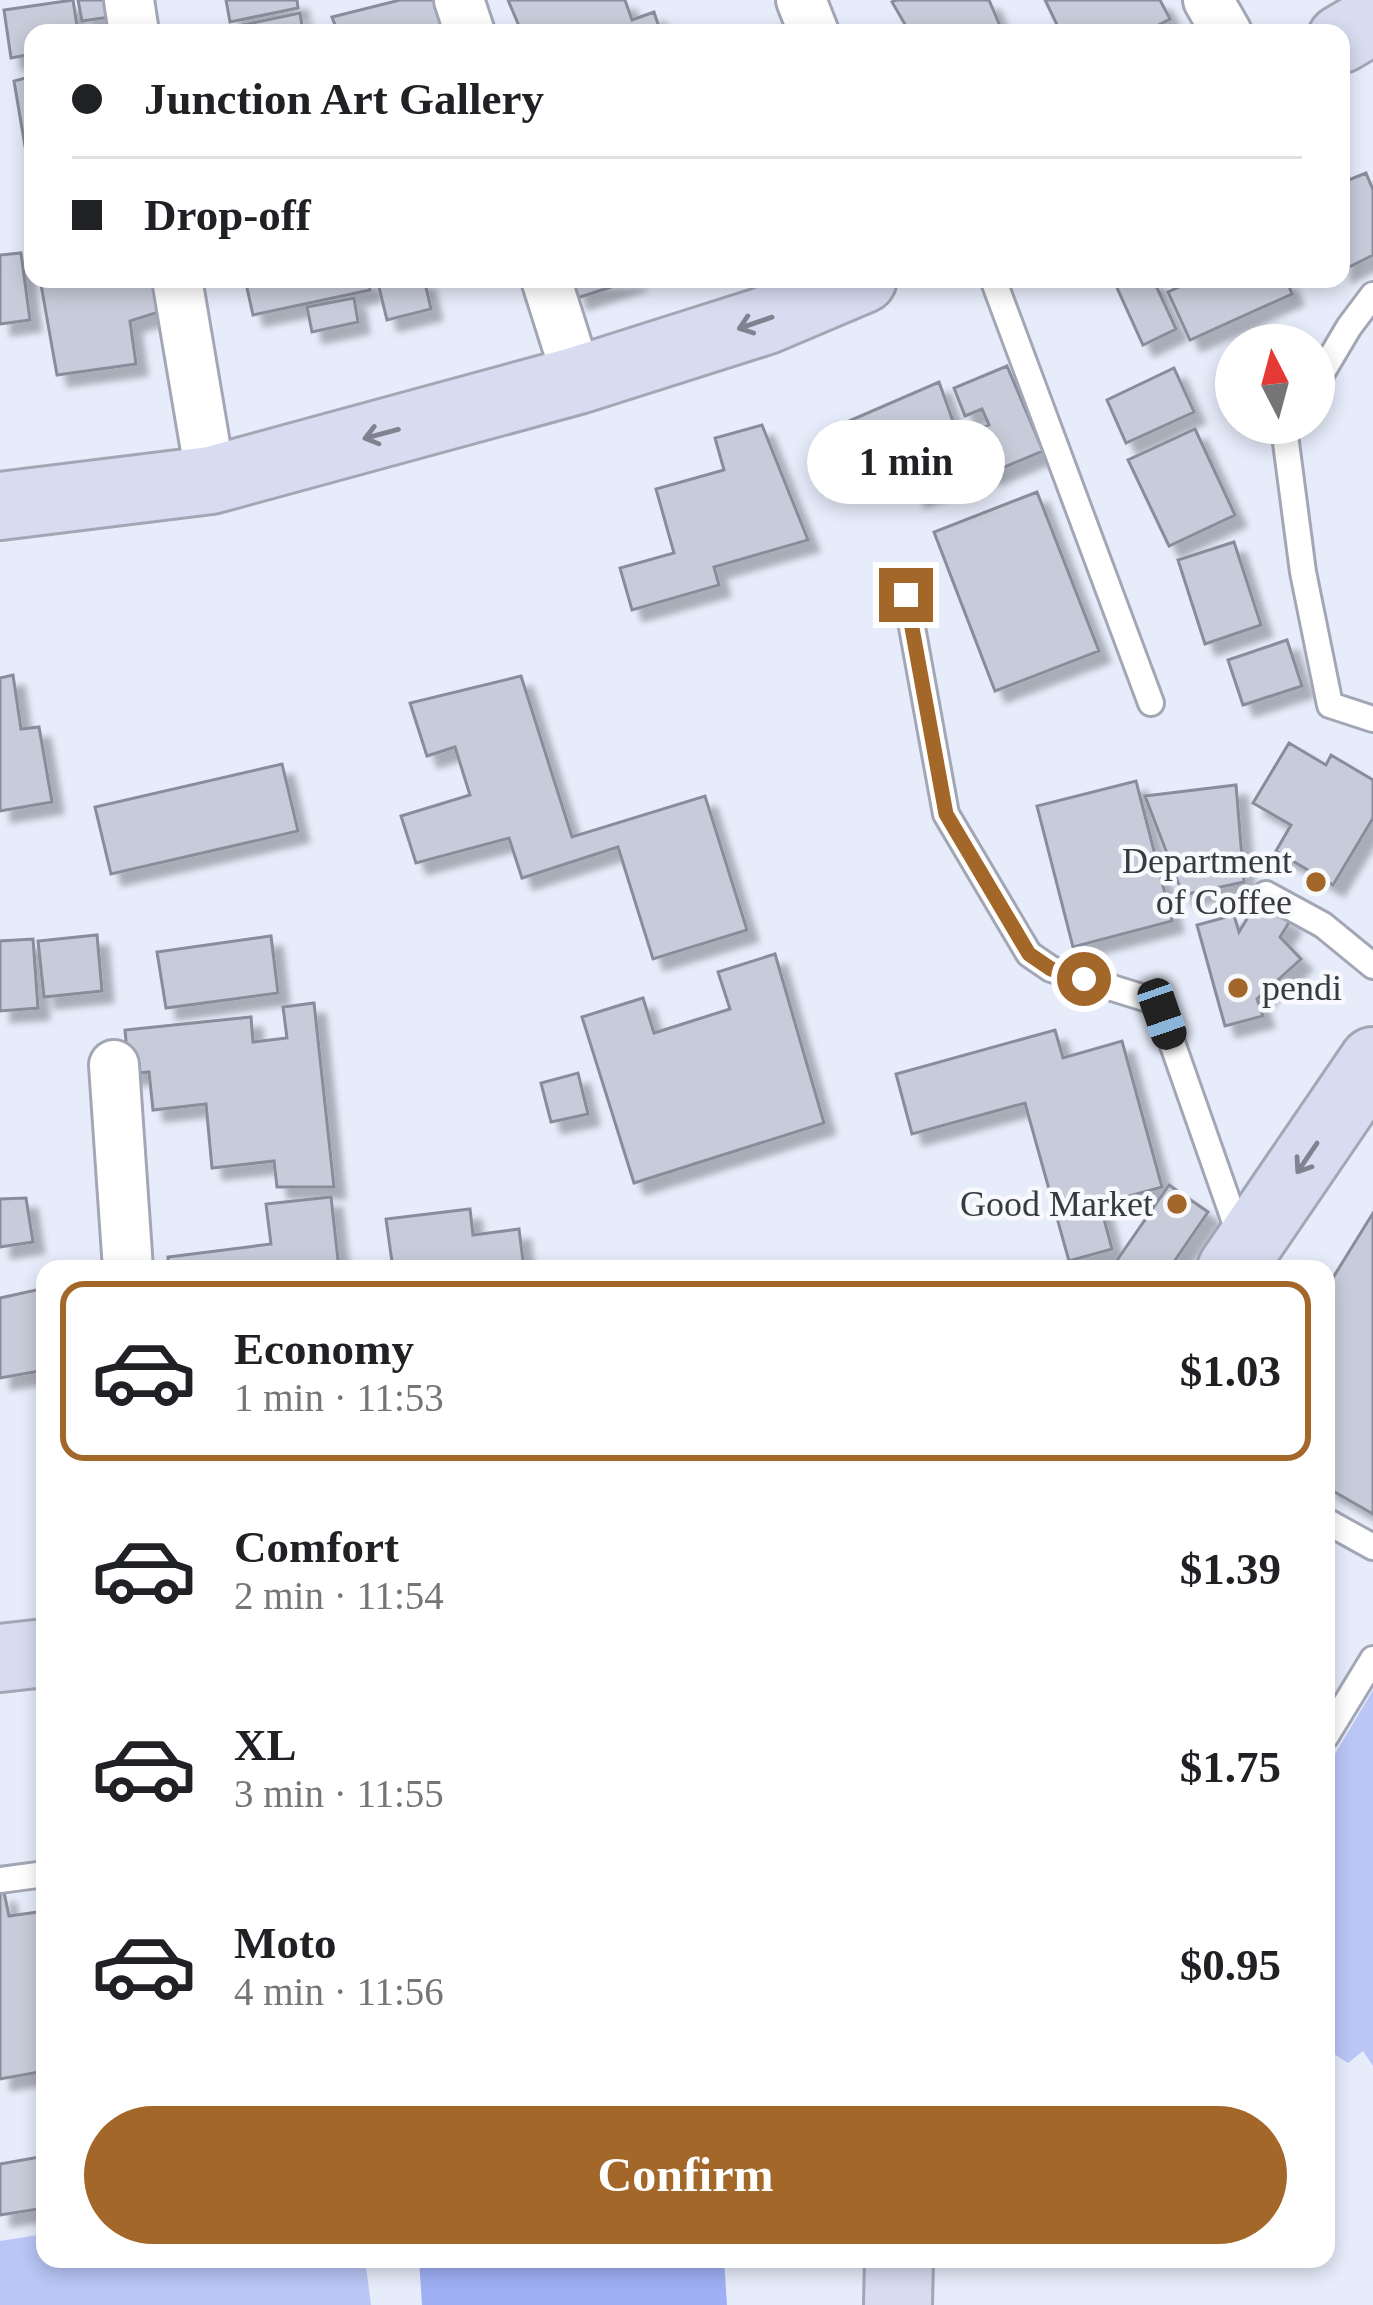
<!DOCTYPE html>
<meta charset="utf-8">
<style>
body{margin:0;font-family:Georgia,serif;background:#f2f2f2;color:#202124;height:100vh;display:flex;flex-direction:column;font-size:45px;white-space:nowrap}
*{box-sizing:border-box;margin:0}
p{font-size:39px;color:#757577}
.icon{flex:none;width:66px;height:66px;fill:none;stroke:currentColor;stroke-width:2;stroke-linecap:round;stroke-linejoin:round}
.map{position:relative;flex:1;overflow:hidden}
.details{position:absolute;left:36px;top:1260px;width:1299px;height:1008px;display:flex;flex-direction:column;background:#fff;border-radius:24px;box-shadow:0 6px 18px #0003}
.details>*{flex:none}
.guide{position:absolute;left:24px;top:24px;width:1326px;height:264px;border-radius:24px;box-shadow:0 6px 18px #0003;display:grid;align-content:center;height:264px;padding:0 48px;background:#fff}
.needle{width:78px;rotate:354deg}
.tools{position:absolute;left:1215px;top:324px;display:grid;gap:24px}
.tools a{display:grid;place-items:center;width:120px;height:120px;border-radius:50%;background:#fff;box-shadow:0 6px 18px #0003;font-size:60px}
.end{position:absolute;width:54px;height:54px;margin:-27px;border:15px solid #a36729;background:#fff;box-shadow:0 0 0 6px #fff}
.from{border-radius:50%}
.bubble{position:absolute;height:84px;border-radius:42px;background:#fff;box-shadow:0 6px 18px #0003;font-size:39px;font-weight:800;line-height:84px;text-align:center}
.car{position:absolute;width:36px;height:72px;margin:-36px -18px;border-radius:15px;box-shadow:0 0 9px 3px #0007;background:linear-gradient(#222 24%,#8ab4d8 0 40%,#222 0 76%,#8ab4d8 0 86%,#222 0)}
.guide b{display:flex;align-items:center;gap:42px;height:114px;font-size:45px}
.guide b+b{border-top:3px solid #e0e0e0}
.guide i{width:30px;height:30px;background:#202124}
ul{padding:21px 0 0;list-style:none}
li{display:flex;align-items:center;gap:36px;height:180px;margin:0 24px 18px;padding:0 24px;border:6px solid transparent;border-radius:24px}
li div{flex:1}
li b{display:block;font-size:45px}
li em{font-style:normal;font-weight:800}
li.selected{border-color:#a36729}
li>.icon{width:108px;height:108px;stroke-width:1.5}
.button{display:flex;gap:24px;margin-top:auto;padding:24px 48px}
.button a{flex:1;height:138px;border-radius:72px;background:#a36729;color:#fff;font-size:48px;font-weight:800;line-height:138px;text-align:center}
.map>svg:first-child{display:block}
.green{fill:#b9c6f6}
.water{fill:#a0b0f5}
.building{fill:#c8ccda;stroke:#898c9a;stroke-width:3;filter:url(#shadow)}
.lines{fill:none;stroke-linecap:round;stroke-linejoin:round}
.service-casing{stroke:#a3a7b5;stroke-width:30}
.minor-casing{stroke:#a3a7b5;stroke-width:54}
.secondary-casing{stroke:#a3a7b5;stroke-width:72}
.service{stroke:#fff;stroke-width:24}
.minor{stroke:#fff;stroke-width:48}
.secondary{stroke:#d7dcf0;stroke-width:66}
.oneway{stroke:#80838f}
.route{stroke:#a36729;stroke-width:15}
.poi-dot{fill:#a36729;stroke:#f8f9fc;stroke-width:4.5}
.labels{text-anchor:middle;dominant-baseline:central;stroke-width:9;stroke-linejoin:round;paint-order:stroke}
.poi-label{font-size:36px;fill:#393a40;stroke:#f8f9fc;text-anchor:end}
</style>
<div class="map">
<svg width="1373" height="2305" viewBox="0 0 1373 2305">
<defs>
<filter id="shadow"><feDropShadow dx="11" dy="11" stdDeviation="3" flood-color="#0004"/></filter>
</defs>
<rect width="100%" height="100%" fill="#e7ecfb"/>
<path class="green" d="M 1373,1690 L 1373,2066 L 1363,2051 L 1348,2063 L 1326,2049 L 1326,1769 Z
M 45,2234 L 45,2259 L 365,2259 L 371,2305 L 0,2305 L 0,2241 Z"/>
<path class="water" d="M 419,2259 L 724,2259 L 727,2305 L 422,2305 Z"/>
<path class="building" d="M 73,0 L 78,33 L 33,33 L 33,54 L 11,58 L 4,10 Z
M 78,0 L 114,0 L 117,16 L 82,21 Z
M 226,0 L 297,0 L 298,8 L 230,22 Z
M 400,0 L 442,0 L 450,33 L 338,33 L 332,17 Z
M 508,0 L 625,0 L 632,20 L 654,12 L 661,33 L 522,33 Z
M 896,0 L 989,0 L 1003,33 L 910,33 L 892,2 Z
M 1045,0 L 1160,0 L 1170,19 L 1143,33 L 1061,33 Z
M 300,13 L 303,33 L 204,33 Z
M 33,76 L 33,162 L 28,164 L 14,81 Z
M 1366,173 L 1373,190 L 1373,255 L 1341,271 L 1341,183 Z
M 21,253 L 30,320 L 0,324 L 0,255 Z
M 40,279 L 167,279 L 171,308 L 130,321 L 136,364 L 57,375 Z
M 245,279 L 368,279 L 370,290 L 253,315 Z
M 377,279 L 424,279 L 431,309 L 387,320 Z
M 571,279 L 636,279 L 577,298 Z
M 1113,279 L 1153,279 L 1176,329 L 1143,345 Z
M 1197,279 L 1286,279 L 1292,294 L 1190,340 L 1168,292 Z
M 354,298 L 358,322 L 312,332 L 307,307 Z
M 1007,366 L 1043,451 L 988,474 L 971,432 L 989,425 L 982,409 L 965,416 L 954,388 Z
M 1174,368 L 1194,412 L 1126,443 L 1107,400 Z
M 939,382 L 972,475 L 915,496 L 904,467 L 863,482 L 842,424 Z
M 762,425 L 808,540 L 714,567 L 719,585 L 632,610 L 620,568 L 674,553 L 656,489 L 724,470 L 715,438 Z
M 1195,429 L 1235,515 L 1169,546 L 1128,460 Z
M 1037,492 L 1099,651 L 995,691 L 934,532 Z
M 1234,542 L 1261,625 L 1205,644 L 1178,560 Z
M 1287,640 L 1302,686 L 1243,705 L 1228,660 Z
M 13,675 L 21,729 L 39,727 L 52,802 L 0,811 L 0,678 Z
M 521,676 L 572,837 L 705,796 L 747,930 L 653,959 L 618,847 L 522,878 L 509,838 L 416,863 L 401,816 L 470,795 L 455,747 L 427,756 L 410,703 Z
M 1289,743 L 1326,765 L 1331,755 L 1373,780 L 1373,818 L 1333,885 L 1276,851 L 1291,825 L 1253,803 Z
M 282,764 L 298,831 L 111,874 L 95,807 Z
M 1136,781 L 1172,921 L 1073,947 L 1037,806 Z
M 1236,785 L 1244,882 L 1183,895 L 1145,796 Z
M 1257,902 L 1290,921 L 1280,937 L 1301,959 L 1257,999 L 1263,1016 L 1225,1026 L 1197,925 L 1234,915 L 1239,932 Z
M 97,935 L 102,991 L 44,997 L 38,941 Z
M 271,936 L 278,993 L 166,1008 L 157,952 Z
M 33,939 L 38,1008 L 0,1011 L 0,941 Z
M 775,954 L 824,1123 L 634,1183 L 582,1017 L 643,998 L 654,1033 L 730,1009 L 718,972 Z
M 314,1003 L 334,1187 L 277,1187 L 274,1161 L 212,1168 L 206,1104 L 153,1110 L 149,1072 L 129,1074 L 125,1030 L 251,1017 L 253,1042 L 287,1038 L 283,1007 Z
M 1055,1030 L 1063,1058 L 1122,1041 L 1162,1187 L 1100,1204 L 1112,1249 L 1069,1261 L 1025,1103 L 912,1134 L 896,1074 Z
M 578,1073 L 588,1114 L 551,1122 L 541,1083 Z
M 1169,1185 L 1208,1212 L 1169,1269 L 1111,1269 Z
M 331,1197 L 339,1269 L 169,1269 L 168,1257 L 271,1244 L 266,1204 Z
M 26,1198 L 33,1242 L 0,1247 L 0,1199 Z
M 470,1209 L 473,1235 L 519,1229 L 524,1269 L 393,1269 L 386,1219 Z
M 1373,1213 L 1373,1514 L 1326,1487 L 1326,1289 Z
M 45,1288 L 45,1370 L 0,1378 L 0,1298 Z
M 0,1892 L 4,1892 L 9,1916 L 45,1911 L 45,2071 L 0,2079 Z
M 45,2156 L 45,2208 L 0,2215 L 0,2164 Z"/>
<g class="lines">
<defs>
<path id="service" d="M 993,279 L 1151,703
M 1314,386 L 1349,327 L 1373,295
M 1292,423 L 1285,435 L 1303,572 L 1330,705 L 1373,719
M 906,594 L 946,814 L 1029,954 L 1051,969 L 1151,1000 L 1162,1014 L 1242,1242
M 1266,894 L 1323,925 L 1373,966
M 1326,1521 L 1373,1547
M 1326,1736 L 1373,1659
M 0,1880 L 45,1874"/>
<path id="minor" d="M 129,0 L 134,33
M 459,0 L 470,33
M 801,0 L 814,33
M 1208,0 L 1227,33
M 177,279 L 211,480
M 546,279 L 578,380
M 114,1065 L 128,1269"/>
<path id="secondary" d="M 1341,39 L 1373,20
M 0,506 L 211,480 L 578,380 L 764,321 L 863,279
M 1231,1269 L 1373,1061
M 0,1658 L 45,1653
M 898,2305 L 899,2259"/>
</defs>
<use href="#service" class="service-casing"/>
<use href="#minor" class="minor-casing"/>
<use href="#secondary" class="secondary-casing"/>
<use href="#service" class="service"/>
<use href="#minor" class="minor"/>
<use href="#secondary" class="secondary"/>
</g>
<defs><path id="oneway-shaft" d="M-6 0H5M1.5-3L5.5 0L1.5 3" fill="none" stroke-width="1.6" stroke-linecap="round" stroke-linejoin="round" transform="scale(3)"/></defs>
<g class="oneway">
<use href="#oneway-shaft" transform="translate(755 323) rotate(161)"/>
<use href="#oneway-shaft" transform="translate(381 434) rotate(165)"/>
<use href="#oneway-shaft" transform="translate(1307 1158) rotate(124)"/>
</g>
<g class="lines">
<path class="route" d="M 906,595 L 946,814 L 1029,954 L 1051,969 L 1084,979"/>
</g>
<g class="poi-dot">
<circle cx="1316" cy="882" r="12"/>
<circle cx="1238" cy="988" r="12"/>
<circle cx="1177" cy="1204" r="12"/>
</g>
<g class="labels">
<g class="poi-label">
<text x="1292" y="861">Department<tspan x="1292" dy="41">of Coffee</tspan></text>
<text x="1262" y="988" text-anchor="start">pendi</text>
<text x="1153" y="1204">Good Market</text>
</g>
</g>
</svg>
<div class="tools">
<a><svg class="needle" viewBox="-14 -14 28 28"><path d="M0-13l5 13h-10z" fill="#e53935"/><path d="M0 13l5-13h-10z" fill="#757577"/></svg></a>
</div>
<i class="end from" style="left:1084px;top:979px"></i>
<i class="end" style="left:906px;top:595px"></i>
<div class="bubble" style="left:807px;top:420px;width:198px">1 min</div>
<i class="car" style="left:1162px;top:1014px;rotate:161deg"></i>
<div class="guide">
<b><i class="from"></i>Junction Art Gallery</b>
<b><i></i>Drop-off</b>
</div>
<section class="details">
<ul>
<li class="selected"><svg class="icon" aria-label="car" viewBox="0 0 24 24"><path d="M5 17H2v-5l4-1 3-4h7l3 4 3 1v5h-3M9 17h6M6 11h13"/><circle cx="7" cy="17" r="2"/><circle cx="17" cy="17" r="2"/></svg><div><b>Economy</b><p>1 min · 11:53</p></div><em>$1.03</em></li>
<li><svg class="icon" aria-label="car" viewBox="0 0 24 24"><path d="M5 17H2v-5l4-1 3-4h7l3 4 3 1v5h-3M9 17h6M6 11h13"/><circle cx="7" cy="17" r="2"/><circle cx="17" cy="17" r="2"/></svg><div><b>Comfort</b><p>2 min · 11:54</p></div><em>$1.39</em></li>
<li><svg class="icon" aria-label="car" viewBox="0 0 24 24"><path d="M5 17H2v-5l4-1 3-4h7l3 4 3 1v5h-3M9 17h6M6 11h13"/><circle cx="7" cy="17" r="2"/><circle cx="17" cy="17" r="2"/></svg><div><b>XL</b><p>3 min · 11:55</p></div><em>$1.75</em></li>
<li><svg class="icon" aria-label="car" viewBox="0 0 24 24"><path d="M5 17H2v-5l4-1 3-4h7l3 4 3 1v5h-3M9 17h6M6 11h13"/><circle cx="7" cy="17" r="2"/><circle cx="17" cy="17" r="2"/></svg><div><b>Moto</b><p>4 min · 11:56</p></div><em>$0.95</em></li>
</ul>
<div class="button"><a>Confirm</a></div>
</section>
</div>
